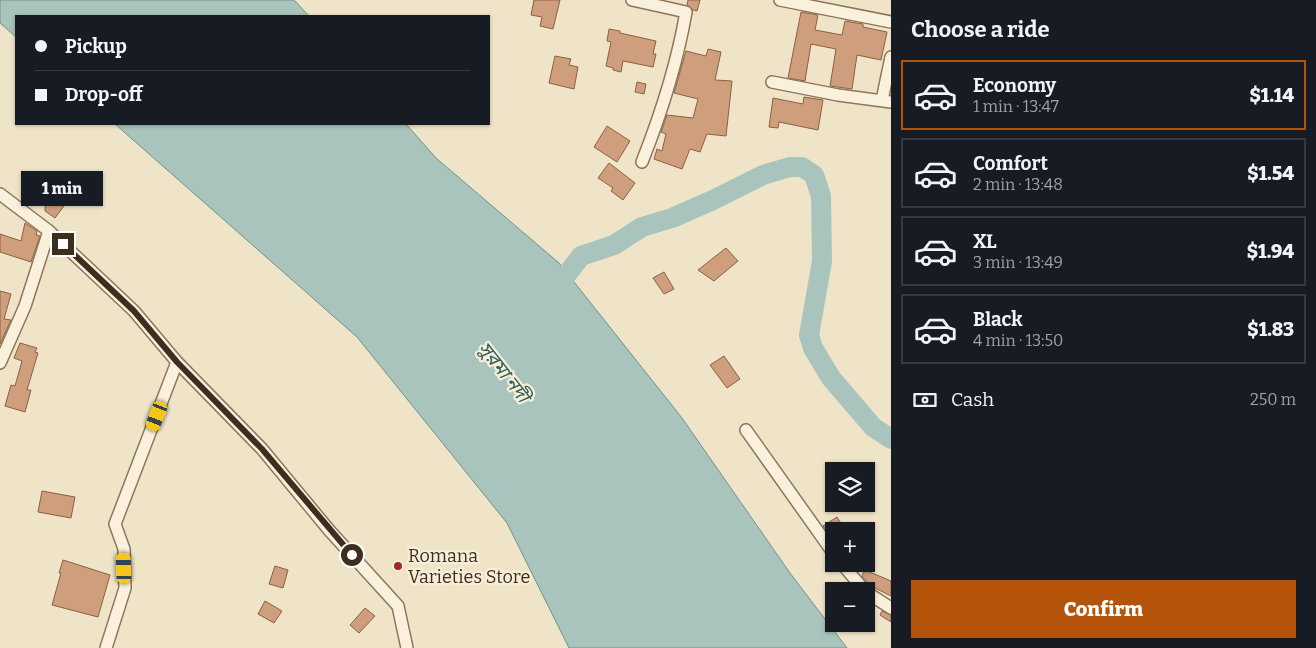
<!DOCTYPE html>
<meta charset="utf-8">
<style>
body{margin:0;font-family:Bitter,"Noto Sans Bengali",serif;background:#242831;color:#f1f3f6;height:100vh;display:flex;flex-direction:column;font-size:19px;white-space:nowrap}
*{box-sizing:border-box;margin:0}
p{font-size:16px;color:#9ea1a6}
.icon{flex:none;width:28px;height:28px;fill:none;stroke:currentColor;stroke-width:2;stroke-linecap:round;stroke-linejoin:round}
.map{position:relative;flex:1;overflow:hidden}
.side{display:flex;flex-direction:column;background:#171b24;width:425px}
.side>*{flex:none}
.banner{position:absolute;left:15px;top:15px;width:475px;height:110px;border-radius:0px;box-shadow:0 1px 4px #0004;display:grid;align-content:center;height:110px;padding:0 20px;background:#171b24}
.buttons{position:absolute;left:825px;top:462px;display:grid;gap:10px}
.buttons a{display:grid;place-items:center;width:50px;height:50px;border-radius:0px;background:#171b24;box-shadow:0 1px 4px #0004;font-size:25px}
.end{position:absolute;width:22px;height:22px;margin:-11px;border:6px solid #3d2e20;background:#fff;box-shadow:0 0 0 2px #fff}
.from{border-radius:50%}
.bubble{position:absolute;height:35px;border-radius:0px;background:#171b24;box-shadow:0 1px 4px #0004;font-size:16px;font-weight:800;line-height:35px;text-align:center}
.car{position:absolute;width:15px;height:30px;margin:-15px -8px;border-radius:6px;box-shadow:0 0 4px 1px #0007;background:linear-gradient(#f5c518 24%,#345 0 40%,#f5c518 0 76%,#345 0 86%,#f5c518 0)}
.banner b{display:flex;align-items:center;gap:18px;height:48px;font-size:19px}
.banner b+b{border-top:1px solid #363941}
.banner i{width:12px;height:12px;background:#f1f3f6}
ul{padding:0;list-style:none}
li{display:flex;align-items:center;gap:15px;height:70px;margin:0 10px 8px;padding:0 10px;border:2px solid #363941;border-radius:0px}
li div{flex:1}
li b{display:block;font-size:19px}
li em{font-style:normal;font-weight:800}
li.active{border-color:#b45309}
li>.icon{width:45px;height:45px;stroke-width:1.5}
h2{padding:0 20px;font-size:22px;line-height:60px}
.pay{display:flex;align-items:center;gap:12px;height:55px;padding:0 20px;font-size:19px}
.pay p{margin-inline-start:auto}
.cta{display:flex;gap:10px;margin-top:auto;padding:10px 20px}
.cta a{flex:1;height:58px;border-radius:0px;background:#b45309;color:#fff;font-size:20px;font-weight:800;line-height:58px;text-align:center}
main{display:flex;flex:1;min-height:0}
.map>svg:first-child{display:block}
.water{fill:#a9c4bc;stroke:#6f938a}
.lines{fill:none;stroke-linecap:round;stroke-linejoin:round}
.river{stroke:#a9c4bc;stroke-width:20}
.building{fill:#cf9f7d;stroke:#8d5f41}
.street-casing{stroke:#8d765c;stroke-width:14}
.street{stroke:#faf1dc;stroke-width:11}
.route{stroke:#3d2e20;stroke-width:6}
.poi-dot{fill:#9e2a2b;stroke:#f7eed8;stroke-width:2}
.labels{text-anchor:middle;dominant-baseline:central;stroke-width:4.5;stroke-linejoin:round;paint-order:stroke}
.poi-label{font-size:18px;fill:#3d2e20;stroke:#f7eed8;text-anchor:start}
.water-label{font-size:19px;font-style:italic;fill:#2f5d5a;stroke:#f7eed8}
</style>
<main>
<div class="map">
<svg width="891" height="648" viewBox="0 0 891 648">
<rect width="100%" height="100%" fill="#f0e4c8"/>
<path class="water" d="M 0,0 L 294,0 L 309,16 L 16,16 L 16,37 L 0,23 Z
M 115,124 L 406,124 L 436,158 L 559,263 L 682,418 L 790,573 L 847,648 L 569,648 L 507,523 L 357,337 Z"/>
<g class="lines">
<path class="river" d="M 551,295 L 581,256 L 614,245 L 642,227 L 672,218 L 713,200 L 763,175 L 790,167 L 802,167 L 814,175 L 821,196 L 822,261 L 809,335 L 813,348 L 831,378 L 873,427 L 891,439"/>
</g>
<path class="building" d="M 534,0 L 560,0 L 553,29 L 540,26 L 542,17 L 531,15 Z
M 688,0 L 700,0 L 697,11 L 693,10 L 687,5 Z
M 801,12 L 818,15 L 815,30 L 842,35 L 845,21 L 863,24 L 863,27 L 887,32 L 881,60 L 857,55 L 852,89 L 830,86 L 836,49 L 811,44 L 805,81 L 788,78 Z
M 609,29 L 620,31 L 620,33 L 656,41 L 653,54 L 656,54 L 653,67 L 623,61 L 621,72 L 613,70 L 613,68 L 606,66 L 611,42 L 607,41 Z
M 708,49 L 721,52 L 715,80 L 732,81 L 726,136 L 707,134 L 700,152 L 690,149 L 682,169 L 654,159 L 657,149 L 662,151 L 666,134 L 661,132 L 667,115 L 693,118 L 698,99 L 674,93 L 686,51 L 706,56 Z
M 555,56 L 571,59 L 569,65 L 578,67 L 574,89 L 549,83 Z
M 637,82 L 646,84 L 644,94 L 635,92 Z
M 804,97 L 823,100 L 818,130 L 779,122 L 778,128 L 769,127 L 773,98 L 803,104 Z
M 607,126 L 630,141 L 617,162 L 594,147 Z
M 609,163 L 635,183 L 623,200 L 611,191 L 613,188 L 598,178 Z
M 57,191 L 69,199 L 55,218 L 45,211 L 45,207 Z
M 25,223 L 37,231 L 36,235 L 40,236 L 31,262 L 0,252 L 0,234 L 21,241 Z
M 726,248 L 738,261 L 714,281 L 698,270 Z
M 664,272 L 674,289 L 664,294 L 653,278 Z
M 0,291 L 11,294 L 4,319 L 11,320 L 0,344 Z
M 20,343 L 37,348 L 35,352 L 38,353 L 27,390 L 31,390 L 25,412 L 5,406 L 11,385 L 15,386 L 22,361 L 14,358 Z
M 724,356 L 740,379 L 727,388 L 710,365 Z
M 42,491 L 75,497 L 71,518 L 38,512 Z
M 837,517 L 842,525 L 829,534 L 823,526 Z
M 63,560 L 110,575 L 98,617 L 52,605 L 61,573 L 59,573 Z
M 275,566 L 288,570 L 283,588 L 269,584 Z
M 865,570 L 891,581 L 891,596 L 871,586 L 862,576 Z
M 265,601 L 282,611 L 274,623 L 258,614 Z
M 365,608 L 375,616 L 359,633 L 350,625 Z
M 882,611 L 891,615 L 891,622 L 880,615 Z"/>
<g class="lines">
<defs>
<path id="street" d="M 632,0 L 686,12 C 677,64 661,114 642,162
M 780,0 L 891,22
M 772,82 L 838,95 L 891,102
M 882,100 L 891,57
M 0,194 L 49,231 L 134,311 L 177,362 L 262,449 L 329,530 L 398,606 L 407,648
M 0,363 L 25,306 L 49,231
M 746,430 L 834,554
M 842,564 L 865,591
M 866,592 L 891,608
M 106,648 L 125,588 L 124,549 L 115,524 L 177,362"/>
</defs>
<use href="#street" class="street-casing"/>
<use href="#street" class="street"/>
</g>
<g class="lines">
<path class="route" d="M 63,244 L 134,311 L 177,362 L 262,449 L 352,555"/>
</g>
<circle class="poi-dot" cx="398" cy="566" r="5"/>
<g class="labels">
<g class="poi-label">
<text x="408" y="556">Romana<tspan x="408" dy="21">Varieties Store</tspan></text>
</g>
<g class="water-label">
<text transform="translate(504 372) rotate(52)">সুরমা নদী</text>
</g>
</g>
</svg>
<div class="buttons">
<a><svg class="icon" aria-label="layers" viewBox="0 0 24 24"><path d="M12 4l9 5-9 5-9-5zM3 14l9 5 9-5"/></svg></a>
<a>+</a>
<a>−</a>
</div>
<i class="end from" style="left:352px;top:555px"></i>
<i class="end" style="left:63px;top:244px"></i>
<div class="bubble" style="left:21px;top:171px;width:82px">1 min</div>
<i class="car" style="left:157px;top:416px;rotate:201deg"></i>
<i class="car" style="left:124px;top:568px;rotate:358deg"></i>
<div class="banner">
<b><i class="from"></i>Pickup</b>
<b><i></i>Drop-off</b>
</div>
</div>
<section class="side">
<h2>Choose a ride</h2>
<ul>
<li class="active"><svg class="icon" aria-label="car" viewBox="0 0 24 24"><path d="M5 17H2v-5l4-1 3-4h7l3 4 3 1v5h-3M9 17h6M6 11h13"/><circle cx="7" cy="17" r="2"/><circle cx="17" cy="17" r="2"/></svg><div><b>Economy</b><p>1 min · 13:47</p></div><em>$1.14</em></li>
<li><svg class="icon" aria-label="car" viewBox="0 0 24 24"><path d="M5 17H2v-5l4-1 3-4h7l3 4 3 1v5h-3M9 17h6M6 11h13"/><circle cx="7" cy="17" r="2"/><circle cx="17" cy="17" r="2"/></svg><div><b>Comfort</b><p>2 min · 13:48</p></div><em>$1.54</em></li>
<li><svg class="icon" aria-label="car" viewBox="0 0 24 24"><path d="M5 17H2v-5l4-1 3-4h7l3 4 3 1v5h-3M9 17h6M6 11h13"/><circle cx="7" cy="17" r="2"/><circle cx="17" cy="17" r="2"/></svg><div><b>XL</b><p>3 min · 13:49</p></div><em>$1.94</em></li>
<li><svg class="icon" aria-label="car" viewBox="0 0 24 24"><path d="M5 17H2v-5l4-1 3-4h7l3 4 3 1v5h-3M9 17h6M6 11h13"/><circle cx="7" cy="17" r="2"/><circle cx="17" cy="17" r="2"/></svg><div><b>Black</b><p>4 min · 13:50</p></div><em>$1.83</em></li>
</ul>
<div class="pay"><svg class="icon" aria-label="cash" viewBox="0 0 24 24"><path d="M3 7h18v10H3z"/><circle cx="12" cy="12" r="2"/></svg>Cash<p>250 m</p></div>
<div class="cta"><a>Confirm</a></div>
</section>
</main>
